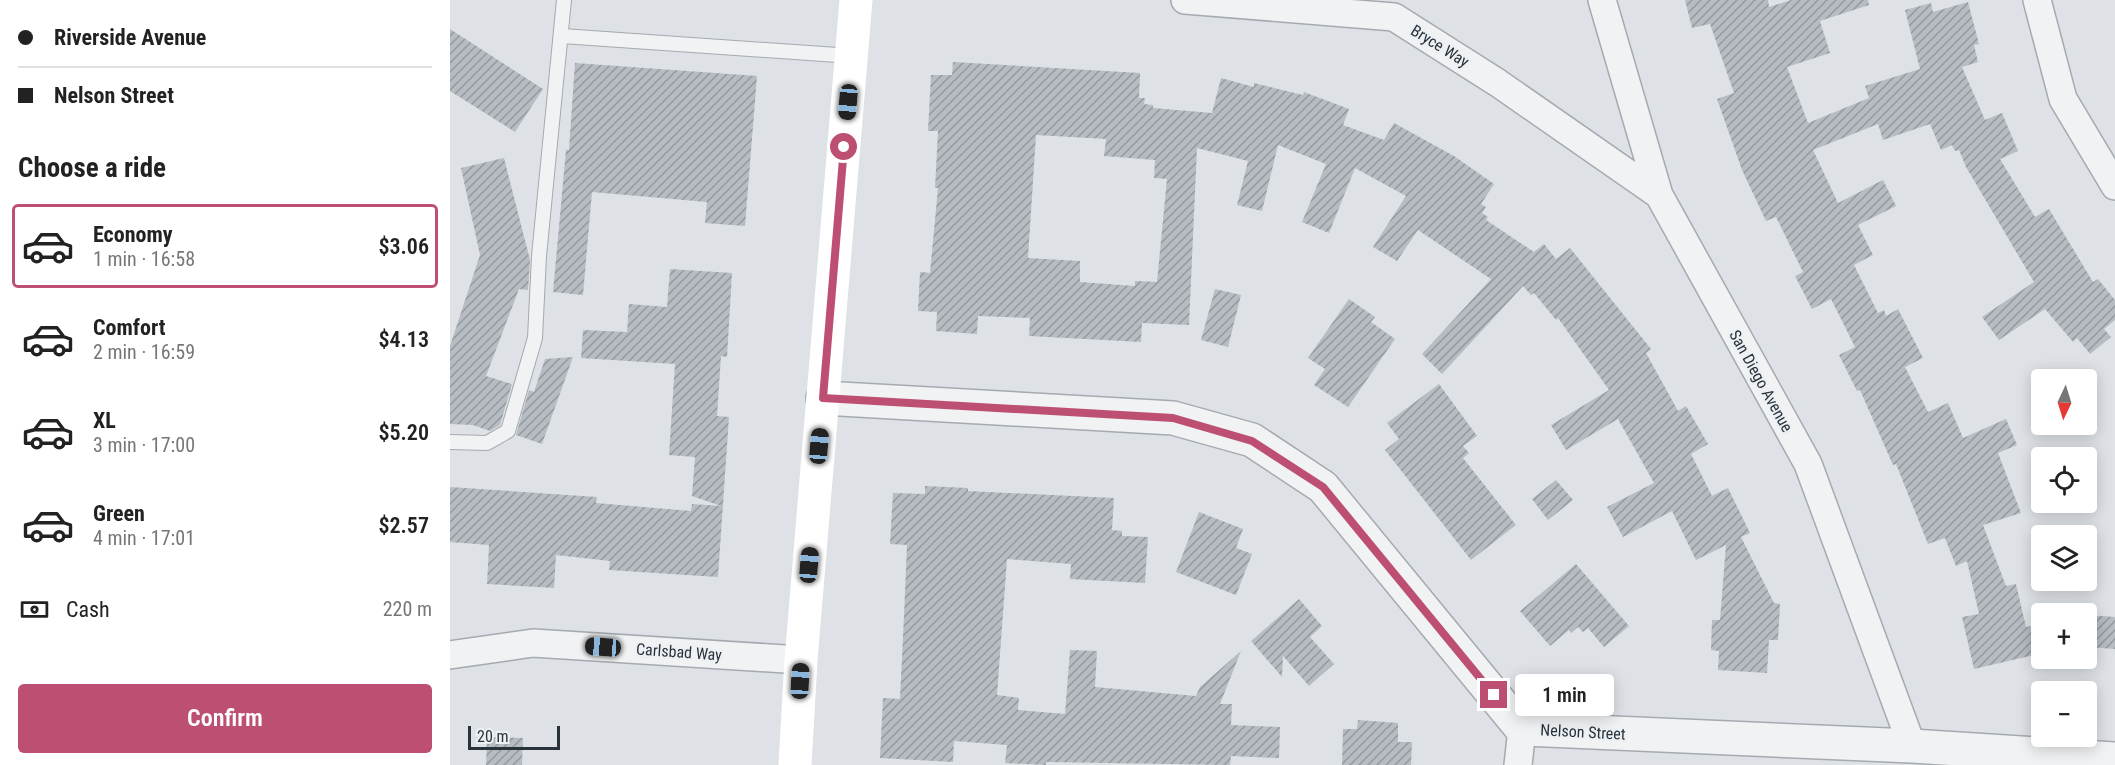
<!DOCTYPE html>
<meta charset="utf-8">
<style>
body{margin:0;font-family:"Roboto Condensed",sans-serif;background:#f2f2f2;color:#222;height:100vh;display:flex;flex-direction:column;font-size:22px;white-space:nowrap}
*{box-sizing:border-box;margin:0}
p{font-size:20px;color:#767676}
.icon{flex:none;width:33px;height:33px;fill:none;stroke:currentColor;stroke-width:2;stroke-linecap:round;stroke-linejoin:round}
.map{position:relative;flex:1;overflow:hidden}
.side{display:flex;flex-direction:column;background:#fff;width:450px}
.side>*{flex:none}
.guide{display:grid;align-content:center;height:132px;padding:0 18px;background:#fff}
.needle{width:39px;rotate:184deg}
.controls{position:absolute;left:1581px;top:369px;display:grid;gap:12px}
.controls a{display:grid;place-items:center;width:66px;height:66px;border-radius:6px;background:#fff;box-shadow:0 3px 15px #0003;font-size:30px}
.scale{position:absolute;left:18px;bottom:15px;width:92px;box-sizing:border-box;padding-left:6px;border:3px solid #29323b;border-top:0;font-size:16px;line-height:21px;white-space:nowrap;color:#29323b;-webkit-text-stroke:4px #edf1f4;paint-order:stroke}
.end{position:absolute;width:27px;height:27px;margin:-14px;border:8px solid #bd5072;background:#fff;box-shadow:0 0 0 3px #fff}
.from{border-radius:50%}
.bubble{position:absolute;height:42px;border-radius:6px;background:#fff;box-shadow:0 3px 15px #0003;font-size:20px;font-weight:600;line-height:42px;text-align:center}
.car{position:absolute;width:18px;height:36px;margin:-18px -9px;border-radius:8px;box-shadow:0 0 4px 2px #0007;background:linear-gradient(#222 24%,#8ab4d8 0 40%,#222 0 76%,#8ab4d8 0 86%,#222 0)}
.guide b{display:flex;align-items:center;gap:21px;height:57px;font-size:22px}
.guide b+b{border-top:2px solid #e0e0e0}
.guide i{width:15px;height:15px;background:#222}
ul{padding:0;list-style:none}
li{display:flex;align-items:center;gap:18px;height:84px;margin:0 12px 9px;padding:0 6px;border:3px solid transparent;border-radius:6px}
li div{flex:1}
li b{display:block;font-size:22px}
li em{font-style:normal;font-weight:600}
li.current{border-color:#bd5072}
li>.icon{width:54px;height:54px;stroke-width:1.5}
h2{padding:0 18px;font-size:27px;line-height:72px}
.pay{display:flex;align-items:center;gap:15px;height:66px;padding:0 18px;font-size:22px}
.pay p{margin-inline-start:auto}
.action{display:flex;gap:12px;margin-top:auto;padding:12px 18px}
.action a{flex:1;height:69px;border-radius:6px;background:#bd5072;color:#fff;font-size:24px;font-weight:600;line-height:69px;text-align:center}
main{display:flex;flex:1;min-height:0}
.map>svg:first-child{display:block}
.building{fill:url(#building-hatch);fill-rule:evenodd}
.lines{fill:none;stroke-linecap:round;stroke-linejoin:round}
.service-casing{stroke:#a4aaaf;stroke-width:16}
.minor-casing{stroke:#a4aaaf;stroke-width:30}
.tertiary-casing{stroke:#a4aaaf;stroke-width:36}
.service{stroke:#f0f2f4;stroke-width:14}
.minor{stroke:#f0f2f4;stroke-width:27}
.tertiary{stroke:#f0f2f4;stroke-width:33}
.secondary{stroke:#fff;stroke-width:33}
.route{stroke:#bd5072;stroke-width:8}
.labels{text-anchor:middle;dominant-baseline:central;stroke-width:5;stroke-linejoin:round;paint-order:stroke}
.street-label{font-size:16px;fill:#29323b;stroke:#edf1f4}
</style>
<main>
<section class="side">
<div class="guide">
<b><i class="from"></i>Riverside Avenue</b>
<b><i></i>Nelson Street</b>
</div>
<h2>Choose a ride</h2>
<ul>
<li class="current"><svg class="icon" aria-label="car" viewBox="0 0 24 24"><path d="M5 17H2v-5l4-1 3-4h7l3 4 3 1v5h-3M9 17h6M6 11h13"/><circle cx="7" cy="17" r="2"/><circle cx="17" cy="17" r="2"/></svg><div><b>Economy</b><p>1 min · 16:58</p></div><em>$3.06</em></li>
<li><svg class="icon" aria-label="car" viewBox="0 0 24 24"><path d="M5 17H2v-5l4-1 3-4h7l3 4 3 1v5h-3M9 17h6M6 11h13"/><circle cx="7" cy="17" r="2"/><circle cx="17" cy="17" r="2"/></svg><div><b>Comfort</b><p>2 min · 16:59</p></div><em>$4.13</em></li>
<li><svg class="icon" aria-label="car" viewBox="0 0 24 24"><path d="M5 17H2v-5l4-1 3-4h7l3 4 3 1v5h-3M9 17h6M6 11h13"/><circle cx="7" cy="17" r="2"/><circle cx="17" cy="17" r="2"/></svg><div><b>XL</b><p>3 min · 17:00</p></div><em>$5.20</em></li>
<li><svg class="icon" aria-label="car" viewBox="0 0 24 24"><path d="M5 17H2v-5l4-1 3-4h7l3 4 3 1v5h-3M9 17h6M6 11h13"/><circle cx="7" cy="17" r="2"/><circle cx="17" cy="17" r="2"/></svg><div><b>Green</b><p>4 min · 17:01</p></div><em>$2.57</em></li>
</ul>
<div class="pay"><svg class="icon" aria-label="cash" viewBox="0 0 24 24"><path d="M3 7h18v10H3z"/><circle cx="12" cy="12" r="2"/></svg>Cash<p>220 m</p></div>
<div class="action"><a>Confirm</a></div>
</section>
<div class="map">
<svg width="1665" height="765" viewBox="0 0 1665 765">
<defs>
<pattern id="building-hatch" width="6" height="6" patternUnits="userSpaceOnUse" patternTransform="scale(1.5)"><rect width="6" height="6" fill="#b6bcc2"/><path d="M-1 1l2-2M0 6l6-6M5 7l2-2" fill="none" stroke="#94999f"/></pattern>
</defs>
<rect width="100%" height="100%" fill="#dee2e6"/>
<path class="building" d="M 1235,0 L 1318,0 L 1319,7 L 1341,0 L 1418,0 L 1419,5 L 1370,21 L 1380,53 L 1337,67 L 1358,123 L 1419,98 L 1415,86 L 1470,69 L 1455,10 L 1481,3 L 1483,12 L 1518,2 L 1529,44 L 1524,45 L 1528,62 L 1512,67 L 1535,120 L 1552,113 L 1568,151 L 1550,159 L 1585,217 L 1599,209 L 1643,282 L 1648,279 L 1665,300 L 1665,320 L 1654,329 L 1661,337 L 1640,354 L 1627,338 L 1623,342 L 1595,309 L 1549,340 L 1532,317 L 1584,282 L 1516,167 L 1509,150 L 1505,151 L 1502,145 L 1491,150 L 1480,124 L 1433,140 L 1428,124 L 1363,150 L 1388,203 L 1433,180 L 1446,206 L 1408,225 L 1423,255 L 1404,265 L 1428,313 L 1434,310 L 1436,316 L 1448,309 L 1473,358 L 1455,367 L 1478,412 L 1498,403 L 1513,438 L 1556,419 L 1567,445 L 1548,453 L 1571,513 L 1533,525 L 1556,586 L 1566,584 L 1576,627 L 1582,626 L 1588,654 L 1524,669 L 1512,617 L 1529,614 L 1517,561 L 1506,566 L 1495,538 L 1478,544 L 1446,464 L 1443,465 L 1410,390 L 1407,391 L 1389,355 L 1405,347 L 1381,299 L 1362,309 L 1345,276 L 1353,272 L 1326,217 L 1316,221 L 1292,170 L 1267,99 L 1284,93 L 1260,24 L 1242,28 Z
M 0,29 L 93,89 L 65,132 L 0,91 Z
M 503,62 L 690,73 L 689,98 L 695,98 L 694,104 L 703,105 L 703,108 L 762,113 L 771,78 L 804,87 L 804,83 L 853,95 L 854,92 L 899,109 L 893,125 L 934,140 L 944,123 L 1004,156 L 1044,184 L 1031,204 L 1036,207 L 1032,213 L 1038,217 L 1036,220 L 1084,252 L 1094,244 L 1106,259 L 1120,248 L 1201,349 L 1196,353 L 1228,411 L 1236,406 L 1258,444 L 1241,454 L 1262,496 L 1278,488 L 1300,533 L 1291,537 L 1324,603 L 1330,604 L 1328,640 L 1319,640 L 1317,673 L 1268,670 L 1269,651 L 1261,650 L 1262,620 L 1270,620 L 1276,545 L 1246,560 L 1222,511 L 1173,537 L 1157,507 L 1204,483 L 1168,419 L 1116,450 L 1101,425 L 1159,390 L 1108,318 L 1106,320 L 1084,293 L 1081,295 L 1073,286 L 992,374 L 972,354 L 1041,279 L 968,230 L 947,261 L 923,247 L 956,196 L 905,168 L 879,233 L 852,222 L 876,164 L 828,145 L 812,211 L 787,205 L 798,161 L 747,148 L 739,325 L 692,323 L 691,342 L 579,336 L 580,318 L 528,316 L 527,334 L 486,331 L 487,312 L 468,311 L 470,272 L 480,273 L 488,188 L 485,188 L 488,131 L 478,131 L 481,75 L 502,75 ZM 586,135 L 656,139 L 654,156 L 705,160 L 704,178 L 717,179 L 707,282 L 685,281 L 685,286 L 630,282 L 630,261 L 578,258 Z
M 125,63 L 307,76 L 295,226 L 255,223 L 257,202 L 142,192 L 133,295 L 103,292 L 116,150 L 119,150 Z
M 54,158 L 80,260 L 78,290 L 69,289 L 36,376 L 62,384 L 50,425 L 40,431 L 23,425 L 0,424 L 0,346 L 30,255 L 11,168 Z
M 220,269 L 282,273 L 277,357 L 271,356 L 267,416 L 279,417 L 268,577 L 159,570 L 160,561 L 106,555 L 104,588 L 37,584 L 39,545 L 0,542 L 0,487 L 147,497 L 146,503 L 241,511 L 242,504 L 271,506 L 242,496 L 245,457 L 219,455 L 225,364 L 131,358 L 133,330 L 177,332 L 179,304 L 217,307 Z
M 765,289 L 791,295 L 778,347 L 751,340 Z
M 899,299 L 925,317 L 921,322 L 945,339 L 898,407 L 864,385 L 875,369 L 858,358 Z
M 123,357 L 92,444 L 66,435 L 79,390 L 84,392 L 95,359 Z
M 989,384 L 1027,436 L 1013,446 L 1019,453 L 1013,458 L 1066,525 L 1021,560 L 935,450 L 949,439 L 937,423 Z
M 1106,480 L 1123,500 L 1098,520 L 1082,499 Z
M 475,486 L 518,488 L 518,491 L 664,498 L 662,530 L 672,531 L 672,536 L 698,537 L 695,583 L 620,579 L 621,564 L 557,559 L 547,695 L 569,698 L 568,710 L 615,714 L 620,650 L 647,651 L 645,687 L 746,696 L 750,687 L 791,651 L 770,704 L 782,704 L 781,725 L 830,727 L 829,758 L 781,756 L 780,765 L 596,762 L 596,765 L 555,763 L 557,745 L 504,741 L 503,762 L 430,758 L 433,698 L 450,699 L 454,616 L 457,545 L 440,544 L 443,493 L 475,494 Z
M 749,512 L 793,529 L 786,548 L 802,554 L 786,595 L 726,572 Z
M 1126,564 L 1179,626 L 1154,647 L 1138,628 L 1133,632 L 1128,627 L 1121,633 L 1119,630 L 1100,646 L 1070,611 Z
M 849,599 L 872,626 L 860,637 L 884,664 L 859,686 L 833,656 L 832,677 L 801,641 Z
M 1636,615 L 1665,617 L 1665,649 L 1636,647 Z
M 908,720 L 948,723 L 948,742 L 962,742 L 961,765 L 892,765 L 893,729 L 907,729 Z
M 37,737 L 73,738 L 72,765 L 36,765 Z"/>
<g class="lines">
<defs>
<path id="service" d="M 112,36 L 402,56
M 0,442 L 37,443 L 58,431 L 85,338 L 89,256 L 114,0"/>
<path id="minor" d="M 735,0 L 944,17 L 1048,83 L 1209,195
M 1152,0 L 1209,195 L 1358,464 L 1462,746
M 1587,0 L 1613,99 L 1665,186
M 0,655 L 83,643 L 351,660
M 1068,765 L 1072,729"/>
<path id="tertiary" d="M 373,398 L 723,418 L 802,440 L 873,487 L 1072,729 L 1462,746 L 1665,759"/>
</defs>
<use href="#service" class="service-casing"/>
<use href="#minor" class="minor-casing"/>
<use href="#tertiary" class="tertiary-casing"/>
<use href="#service" class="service"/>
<use href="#minor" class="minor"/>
<use href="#tertiary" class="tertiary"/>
<path class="secondary" d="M 345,765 L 351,660 L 406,0"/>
</g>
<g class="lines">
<path class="route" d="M 394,147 L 373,398 L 723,418 L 802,441 L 873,487 L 1044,695"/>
</g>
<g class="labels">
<g class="street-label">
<text transform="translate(990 46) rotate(32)">Bryce Way</text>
<text transform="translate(1311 381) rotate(61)">San Diego Avenue</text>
<text transform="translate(229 652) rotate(4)">Carlsbad Way</text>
<text transform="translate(1133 732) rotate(3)">Nelson Street</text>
</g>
</g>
</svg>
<div class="controls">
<a><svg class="needle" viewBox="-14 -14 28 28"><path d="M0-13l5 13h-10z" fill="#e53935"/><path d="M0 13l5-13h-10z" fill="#767676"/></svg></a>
<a><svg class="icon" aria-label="locate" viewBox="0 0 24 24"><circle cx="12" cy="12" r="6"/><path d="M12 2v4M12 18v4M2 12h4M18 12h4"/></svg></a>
<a><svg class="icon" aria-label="layers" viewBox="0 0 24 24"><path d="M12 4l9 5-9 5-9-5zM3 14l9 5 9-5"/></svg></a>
<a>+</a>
<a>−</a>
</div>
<div class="scale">20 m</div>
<i class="end from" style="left:394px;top:147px"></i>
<i class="end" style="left:1044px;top:695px"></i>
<div class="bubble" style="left:1065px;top:674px;width:99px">1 min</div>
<i class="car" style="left:398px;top:102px;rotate:185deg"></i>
<i class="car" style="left:369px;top:446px;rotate:5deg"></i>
<i class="car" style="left:359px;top:565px;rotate:5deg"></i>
<i class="car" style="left:153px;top:647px;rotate:274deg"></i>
<i class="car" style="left:350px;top:681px;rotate:3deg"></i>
</div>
</main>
